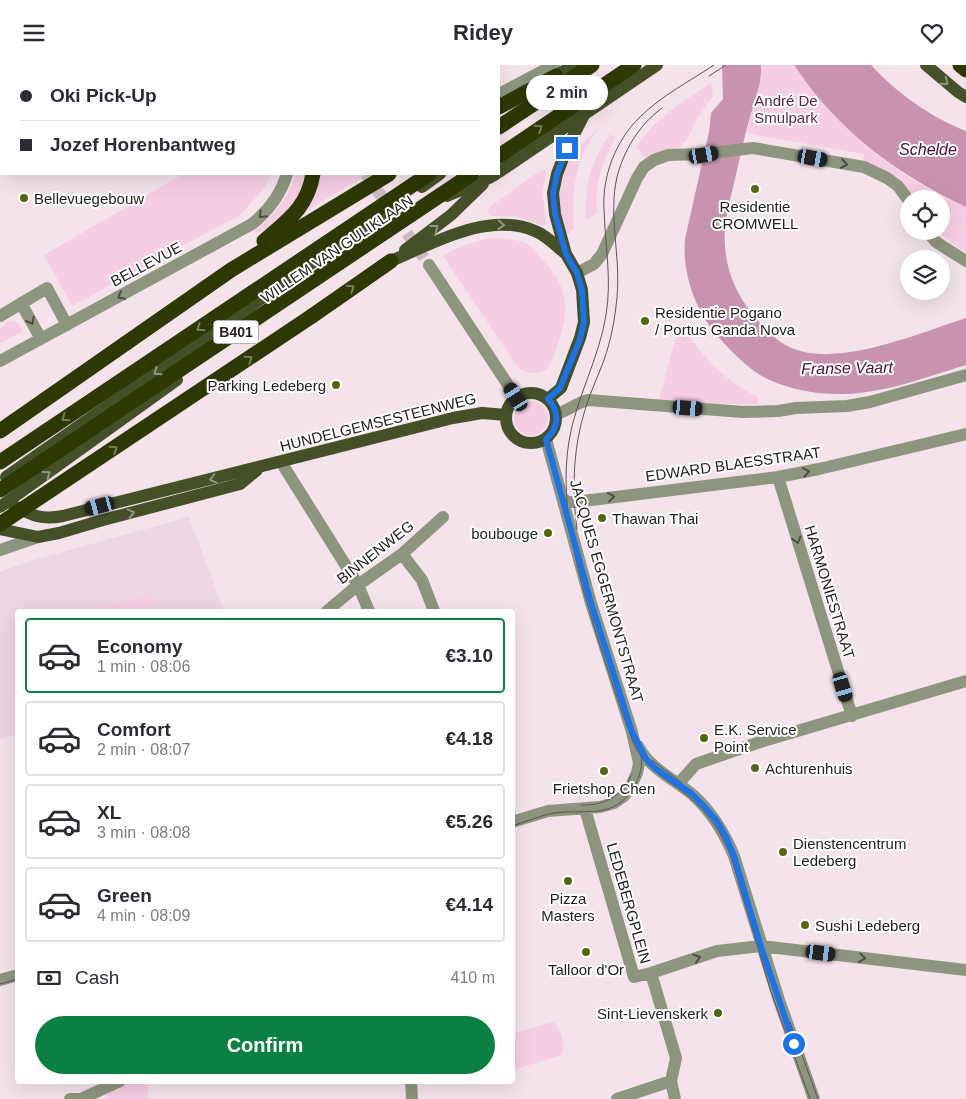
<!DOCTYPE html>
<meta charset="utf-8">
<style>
body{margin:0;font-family:Helvetica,sans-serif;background:#f2f2f3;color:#2b2b33;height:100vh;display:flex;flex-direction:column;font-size:19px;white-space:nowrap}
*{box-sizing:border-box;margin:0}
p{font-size:16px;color:#7c7c81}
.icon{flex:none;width:28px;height:28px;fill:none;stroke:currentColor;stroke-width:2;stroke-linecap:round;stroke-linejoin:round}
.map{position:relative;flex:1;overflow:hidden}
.side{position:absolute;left:15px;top:544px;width:500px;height:475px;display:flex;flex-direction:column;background:#fff;border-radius:5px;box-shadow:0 5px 20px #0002}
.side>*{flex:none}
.banner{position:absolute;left:0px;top:0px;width:500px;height:110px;box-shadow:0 5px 20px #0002;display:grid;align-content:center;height:110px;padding:0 20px;background:#fff}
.buttons{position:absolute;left:900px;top:125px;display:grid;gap:10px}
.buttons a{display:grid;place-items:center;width:50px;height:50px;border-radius:50%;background:#fff;box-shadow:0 5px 20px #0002;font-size:25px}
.end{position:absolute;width:22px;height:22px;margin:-11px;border:6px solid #1a73e8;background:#fff;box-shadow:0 0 0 2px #fff}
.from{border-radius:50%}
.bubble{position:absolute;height:35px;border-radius:18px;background:#fff;box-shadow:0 5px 20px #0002;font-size:16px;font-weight:600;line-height:35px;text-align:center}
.car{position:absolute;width:15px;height:30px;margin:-15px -8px;border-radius:6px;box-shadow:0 0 4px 1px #0007;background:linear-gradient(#222 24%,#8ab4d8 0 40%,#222 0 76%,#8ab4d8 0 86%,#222 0)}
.banner b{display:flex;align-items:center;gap:18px;height:48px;font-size:19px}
.banner b+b{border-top:1px solid #e1e1e2}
.banner i{width:12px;height:12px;background:#2b2b33}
ul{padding:9px 0 0;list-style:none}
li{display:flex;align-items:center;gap:15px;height:75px;margin:0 10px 8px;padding:0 10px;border:2px solid #e1e1e2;border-radius:5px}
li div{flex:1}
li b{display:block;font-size:19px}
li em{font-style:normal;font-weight:600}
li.on{border-color:#0b8043}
li>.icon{width:45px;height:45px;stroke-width:1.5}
.pay{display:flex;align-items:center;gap:12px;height:55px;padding:0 20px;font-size:19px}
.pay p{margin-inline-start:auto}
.cta{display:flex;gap:10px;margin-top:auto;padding:10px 20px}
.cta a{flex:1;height:58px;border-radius:30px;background:#0b8043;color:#fff;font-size:20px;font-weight:600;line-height:58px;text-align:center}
header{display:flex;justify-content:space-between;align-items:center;height:65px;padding:0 20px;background:#fff;font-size:22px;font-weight:600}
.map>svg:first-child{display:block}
.built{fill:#eed5e2}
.green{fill:#f6cee3}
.water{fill:#c893af}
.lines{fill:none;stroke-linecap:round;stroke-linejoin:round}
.minor-tunnel{stroke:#cabbc2;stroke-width:12;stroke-dasharray:12 6;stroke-linecap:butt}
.minor{stroke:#8e957e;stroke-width:12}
.major{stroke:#455028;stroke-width:12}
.highway{stroke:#2d3803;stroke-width:15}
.tram{stroke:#5c5357;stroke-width:1}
.highway-bridge{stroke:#2d3803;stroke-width:15}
.oneway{stroke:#8f967e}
.oneway2{stroke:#767e5b}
.oneway3{stroke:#4d4c45}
.route{stroke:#1a73e8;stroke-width:6}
.poi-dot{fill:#546610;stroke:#fff;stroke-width:2}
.labels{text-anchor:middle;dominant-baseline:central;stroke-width:4;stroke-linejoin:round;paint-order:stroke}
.shield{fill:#fff;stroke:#646062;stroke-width:1}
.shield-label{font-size:14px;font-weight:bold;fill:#221c1f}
.park-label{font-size:15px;fill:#5f1f47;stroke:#fff}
.poi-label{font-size:15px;fill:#221c1f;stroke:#fff;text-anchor:start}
.street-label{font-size:15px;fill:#221c1f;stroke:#fff}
.water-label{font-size:16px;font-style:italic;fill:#4c0c35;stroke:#fff}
</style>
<header><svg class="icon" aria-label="menu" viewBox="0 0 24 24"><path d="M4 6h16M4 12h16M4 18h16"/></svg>Ridey<svg class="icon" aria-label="heart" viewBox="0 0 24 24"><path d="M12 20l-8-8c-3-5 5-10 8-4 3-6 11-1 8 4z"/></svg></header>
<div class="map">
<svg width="966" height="1034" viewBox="0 0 966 1034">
<rect width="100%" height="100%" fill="#f4e3eb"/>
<path class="built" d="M 189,452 L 224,546 L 18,546 L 17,669 L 0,674 L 0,507 L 30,496 Z"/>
<path class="green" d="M 761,0 L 794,0 C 827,49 871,90 922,120 C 936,128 951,135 966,142 L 966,187 L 958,183 L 938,166 L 941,166 L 941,134 L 914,134 C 899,113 888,104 863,96 L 864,89 L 755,70 L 747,67 L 760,14 Z
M 711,18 L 713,31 L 697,54 L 686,77 L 683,78 L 681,82 L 662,86 L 645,93 L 636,82 C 657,51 683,37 711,18 Z
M 599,62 C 574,98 572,121 574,164 L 567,169 L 562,161 L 557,127 L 568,94 Z
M 610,69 L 615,73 C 603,96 594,121 597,148 L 586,155 C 584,121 591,96 610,69 Z
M 545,105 C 548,111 544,118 543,124 C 542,137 547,149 546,161 L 543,161 L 515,151 L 491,151 L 487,148 L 489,142 L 540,106 Z
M 183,109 L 271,109 L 264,123 L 240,150 L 72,241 L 44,190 Z
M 296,109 L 307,109 C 305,119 295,141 288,149 C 279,158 267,164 256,168 L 254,166 C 273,151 289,132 296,109 Z
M 320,109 L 368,109 L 308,145 L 307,142 L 319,116 Z
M 492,173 C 503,174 516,174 526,178 C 532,181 537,189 542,194 C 566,219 571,242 559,275 C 556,283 554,296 548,303 C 541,311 527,308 519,304 L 443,191 C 459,182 473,176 492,173 Z
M 13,256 L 17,257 L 23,266 L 0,278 L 0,264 L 8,257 Z
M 680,257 C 699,288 724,316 758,332 L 758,339 L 706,339 L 659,334 Z
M514 353a17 17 0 1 1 34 0a17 17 0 1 1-34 0Z
M 152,530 L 156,546 L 90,546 L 90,545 Z
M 548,958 L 555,958 C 561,968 566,979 562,990 L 513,1005 L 513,969 Z
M 130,1016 L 148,1016 L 148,1034 L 107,1034 L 108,1027 Z"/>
<path class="water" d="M 722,0 L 761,0 C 762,18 755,35 750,52 C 744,72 740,93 735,114 C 732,127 728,141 726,155 C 721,188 730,221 751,247 C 762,261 776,277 794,284 C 841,302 919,268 966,253 L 966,300 C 907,318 858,339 796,324 C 781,320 766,315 754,306 C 742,297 731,286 721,275 C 696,248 682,210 685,174 L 709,67 L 711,48 L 723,34 Z
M 794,0 L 871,0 C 897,28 930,52 966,66 L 966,142 C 895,108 838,66 794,0 Z"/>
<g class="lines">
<path class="minor-tunnel" d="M 366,109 L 429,200"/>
<path class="minor" d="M 265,0 L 266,1
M 294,0 L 295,1
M 325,0 L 326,1
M 499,29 L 554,0
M 927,166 L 936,177 L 966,196
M 429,200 L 516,332
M 577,208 L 594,199 L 602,189 L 637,113 L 644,102 L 654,95 L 668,90 L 703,89 L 753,83 L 864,102 L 887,113 L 898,121 L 909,136
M 21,238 L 41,274
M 0,251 L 47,223 L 67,260
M 0,296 L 252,159 C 268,146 281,129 287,109
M 556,349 C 568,346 576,338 588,335 L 743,347 L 778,346 L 796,343 L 847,341 L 870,337 L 966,310
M 281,397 L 358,520 L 369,546
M 778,412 L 852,651
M 563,434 L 568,437 L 575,437 L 778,412 L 819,404 L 966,369
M 0,485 L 38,472
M 402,489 L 422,515 L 434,546
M 327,546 L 358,520 L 402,489 L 443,452
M 638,681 C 650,704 674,714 693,730 C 712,747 724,767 734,791 L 779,935 L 814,1034
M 678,719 L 696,699 L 757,678 L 966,616
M 585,744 L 634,912 L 651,908 L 717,886 L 761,881 L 966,905
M 512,757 L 548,746 L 600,742 L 614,738 L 624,731 L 630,723 L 637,708 L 639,698 L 632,667 L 591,538 L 546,374
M 651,908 L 676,993 L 671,1016 L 675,1034
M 0,915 L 18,910
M 411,1016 L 412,1034
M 83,1033 L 120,1016
M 70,1034 L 85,1034
M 617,1034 L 671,1016"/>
<path class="major" d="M 926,0 L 958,27 L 966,32
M 553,19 L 556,11 L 573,0
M 499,107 L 657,0
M 422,122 L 440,109
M 447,131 L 489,113 L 496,109
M 405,185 L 451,150 L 483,119
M 391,196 C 434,178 488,146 535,166 C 546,170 556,181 566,189
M506 353a25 25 0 1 1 50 0a25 25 0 1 1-50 0Z
M 548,334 L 561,323 L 580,273 L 584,257 L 582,225 L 577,208 L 566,189 L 555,149 L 553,128 L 557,109 L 567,83 L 584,50
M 6,412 L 395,140
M 14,441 C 33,451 42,455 63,451 L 453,353 L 482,348 L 506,350
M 0,442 L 177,315
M 0,464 L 38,472 L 59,468 L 103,455 L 240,419 L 257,405"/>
<path class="highway" d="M 960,0 L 966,5
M 499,42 L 556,11
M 499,91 L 634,0
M 264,176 C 288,155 307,143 313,109
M 312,251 L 391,196
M 0,366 L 231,205 L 389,109"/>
<path class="tram" d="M 714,0 C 690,16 661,31 640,52 C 616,75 602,111 604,144 C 605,180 612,214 606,250 C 599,294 576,333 569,376 C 558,443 580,518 600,580 C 610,613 621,645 633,677 C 647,707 664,711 688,731 C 708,748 724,770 732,795 L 771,927 L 810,1034
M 709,11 L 726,0
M 577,464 C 572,428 573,387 583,352 C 588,332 597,314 604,295 C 611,275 615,254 617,232 C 621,192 608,151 617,112 C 624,85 639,60 662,43
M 652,695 L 682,718
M 581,740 C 603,741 621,732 631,711
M 512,761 C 525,757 537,752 549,749 C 583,742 614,758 635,720 C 640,711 643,701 641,690
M 0,919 L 18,914
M 790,957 L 818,1034"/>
<path class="highway-bridge" d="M 499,62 L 592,0
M 0,397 L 429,109
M 0,425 L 472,109
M 0,459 L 312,251"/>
</g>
<defs><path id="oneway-chevron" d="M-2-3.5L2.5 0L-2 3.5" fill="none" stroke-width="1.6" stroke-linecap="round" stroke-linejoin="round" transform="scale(1.25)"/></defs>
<g class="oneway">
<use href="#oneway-chevron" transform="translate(945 17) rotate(39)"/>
<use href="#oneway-chevron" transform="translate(501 160) rotate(3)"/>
<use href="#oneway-chevron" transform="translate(435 163) rotate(-37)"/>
<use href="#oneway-chevron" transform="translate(157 307) rotate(145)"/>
<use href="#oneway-chevron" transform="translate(47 409) rotate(-36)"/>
<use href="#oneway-chevron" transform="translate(213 414) rotate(166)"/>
<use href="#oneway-chevron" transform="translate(131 448) rotate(-15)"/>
</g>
<g class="oneway2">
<use href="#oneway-chevron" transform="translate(539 63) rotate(-34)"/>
<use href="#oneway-chevron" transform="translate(351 223) rotate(-35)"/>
<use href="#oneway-chevron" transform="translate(200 263) rotate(146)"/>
<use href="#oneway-chevron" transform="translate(249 294) rotate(-34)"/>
<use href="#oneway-chevron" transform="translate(65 353) rotate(146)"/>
<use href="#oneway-chevron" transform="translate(114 384) rotate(-34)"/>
</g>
<g class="oneway3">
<use href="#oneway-chevron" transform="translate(844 99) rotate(10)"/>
<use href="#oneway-chevron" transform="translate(262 150) rotate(135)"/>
<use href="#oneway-chevron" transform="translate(121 231) rotate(152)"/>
<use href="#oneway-chevron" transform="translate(31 256) rotate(61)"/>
<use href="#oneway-chevron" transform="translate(806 407) rotate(-11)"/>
<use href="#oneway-chevron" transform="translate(611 432) rotate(-7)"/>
<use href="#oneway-chevron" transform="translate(797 475) rotate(73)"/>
<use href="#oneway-chevron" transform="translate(697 893) rotate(-18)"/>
<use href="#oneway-chevron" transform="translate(862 893) rotate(7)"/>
</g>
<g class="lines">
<path class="route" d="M 567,83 L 557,109 L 553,128 L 555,149 L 566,189 L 577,208 L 582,225 L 584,257 L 580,274 L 560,323 L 548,334 C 560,347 559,363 546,374 L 591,538 L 632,667 L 646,694 L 656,704 L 692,729 L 703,740 L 716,755 L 726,772 L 734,791 L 761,882 L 794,979"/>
</g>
<g class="poi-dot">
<circle cx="755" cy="124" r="5"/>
<circle cx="24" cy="133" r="5"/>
<circle cx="645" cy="256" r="5"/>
<circle cx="336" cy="320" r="5"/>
<circle cx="602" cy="453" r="5"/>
<circle cx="548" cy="468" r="5"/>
<circle cx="704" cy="673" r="5"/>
<circle cx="755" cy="703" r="5"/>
<circle cx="604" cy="706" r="5"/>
<circle cx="783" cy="787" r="5"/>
<circle cx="568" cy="816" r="5"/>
<circle cx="805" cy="860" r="5"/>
<circle cx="586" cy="887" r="5"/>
<circle cx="718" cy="948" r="5"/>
</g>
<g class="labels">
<rect class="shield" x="213.5" y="255.5" width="45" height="23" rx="4"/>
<g class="shield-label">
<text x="236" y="267">B401</text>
</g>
<g class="park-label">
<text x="786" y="35">André De<tspan x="786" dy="17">Smulpark</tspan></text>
</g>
<g class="poi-label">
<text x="34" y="133">Bellevuegebouw</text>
<text x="755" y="141" text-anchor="middle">Residentie<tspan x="755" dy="17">CROMWELL</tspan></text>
<text x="655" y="247">Residentie Pogano<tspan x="655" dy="17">/ Portus Ganda Nova</tspan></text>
<text x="326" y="320" text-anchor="end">Parking Ledeberg</text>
<text x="612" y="453">Thawan Thai</text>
<text x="538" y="468" text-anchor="end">boubouge</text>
<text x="714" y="664">E.K. Service<tspan x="714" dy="17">Point</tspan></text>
<text x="765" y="703">Achturenhuis</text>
<text x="604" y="723" text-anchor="middle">Frietshop Chen</text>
<text x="793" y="778">Dienstencentrum<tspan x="793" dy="17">Ledeberg</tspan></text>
<text x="568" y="833" text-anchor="middle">Pizza<tspan x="568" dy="17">Masters</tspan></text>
<text x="815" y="860">Sushi Ledeberg</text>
<text x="586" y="904" text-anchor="middle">Talloor d'Or</text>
<text x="708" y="948" text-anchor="end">Sint-Lievenskerk</text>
</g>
<g class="street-label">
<text transform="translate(337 184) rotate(-34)">WILLEM VAN GULIKLAAN</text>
<text transform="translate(146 199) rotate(-28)">BELLEVUE</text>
<text transform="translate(378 357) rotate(-14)">HUNDELGEMSESTEENWEG</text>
<text transform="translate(733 399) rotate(-8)">EDWARD BLAESSTRAAT</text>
<text transform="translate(375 487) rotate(-38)">BINNENWEG</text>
<text transform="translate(607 526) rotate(74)">JACQUES EGGERMONTSTRAAT</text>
<text transform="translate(830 527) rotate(73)">HARMONIESTRAAT</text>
<text transform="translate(629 838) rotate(74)">LEDEBERGPLEIN</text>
</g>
<g class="water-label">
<text x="928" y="84">Schelde</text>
<text transform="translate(847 303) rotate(-1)">Franse Vaart</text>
</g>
</g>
</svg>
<div class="buttons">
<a><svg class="icon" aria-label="locate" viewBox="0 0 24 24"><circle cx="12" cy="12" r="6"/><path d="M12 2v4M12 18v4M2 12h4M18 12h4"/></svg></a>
<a><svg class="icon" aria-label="layers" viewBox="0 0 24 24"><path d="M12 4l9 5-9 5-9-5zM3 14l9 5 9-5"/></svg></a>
</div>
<i class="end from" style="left:794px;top:979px"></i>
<i class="end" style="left:567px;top:83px"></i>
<div class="bubble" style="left:526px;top:10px;width:82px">2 min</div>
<i class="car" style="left:704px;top:90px;rotate:80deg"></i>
<i class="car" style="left:813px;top:93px;rotate:100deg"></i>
<i class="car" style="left:516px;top:332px;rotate:328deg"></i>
<i class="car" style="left:688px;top:343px;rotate:94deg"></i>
<i class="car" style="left:100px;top:441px;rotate:255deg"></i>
<i class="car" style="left:843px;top:622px;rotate:163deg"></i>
<i class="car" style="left:821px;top:888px;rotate:97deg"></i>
<div class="banner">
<b><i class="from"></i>Oki Pick-Up</b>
<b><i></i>Jozef Horenbantweg</b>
</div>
<section class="side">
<ul>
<li class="on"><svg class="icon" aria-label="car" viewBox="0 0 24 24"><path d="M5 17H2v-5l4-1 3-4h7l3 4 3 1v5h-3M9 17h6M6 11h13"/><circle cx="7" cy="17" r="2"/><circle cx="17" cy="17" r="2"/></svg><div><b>Economy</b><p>1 min · 08:06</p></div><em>€3.10</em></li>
<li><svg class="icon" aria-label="car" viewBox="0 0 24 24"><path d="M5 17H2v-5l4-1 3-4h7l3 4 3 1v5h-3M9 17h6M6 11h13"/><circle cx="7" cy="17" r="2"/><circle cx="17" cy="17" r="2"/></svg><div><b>Comfort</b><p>2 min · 08:07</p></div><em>€4.18</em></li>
<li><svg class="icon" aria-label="car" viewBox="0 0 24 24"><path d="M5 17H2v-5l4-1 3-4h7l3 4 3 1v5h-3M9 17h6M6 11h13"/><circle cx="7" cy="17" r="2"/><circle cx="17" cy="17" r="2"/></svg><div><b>XL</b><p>3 min · 08:08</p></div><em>€5.26</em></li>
<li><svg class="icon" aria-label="car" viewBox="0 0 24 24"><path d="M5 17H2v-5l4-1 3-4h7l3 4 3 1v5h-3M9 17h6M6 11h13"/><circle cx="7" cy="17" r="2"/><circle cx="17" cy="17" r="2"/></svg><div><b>Green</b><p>4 min · 08:09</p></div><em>€4.14</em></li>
</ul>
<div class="pay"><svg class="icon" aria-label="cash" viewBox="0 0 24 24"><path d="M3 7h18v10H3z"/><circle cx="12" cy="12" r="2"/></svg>Cash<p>410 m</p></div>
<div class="cta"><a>Confirm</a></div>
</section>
</div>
